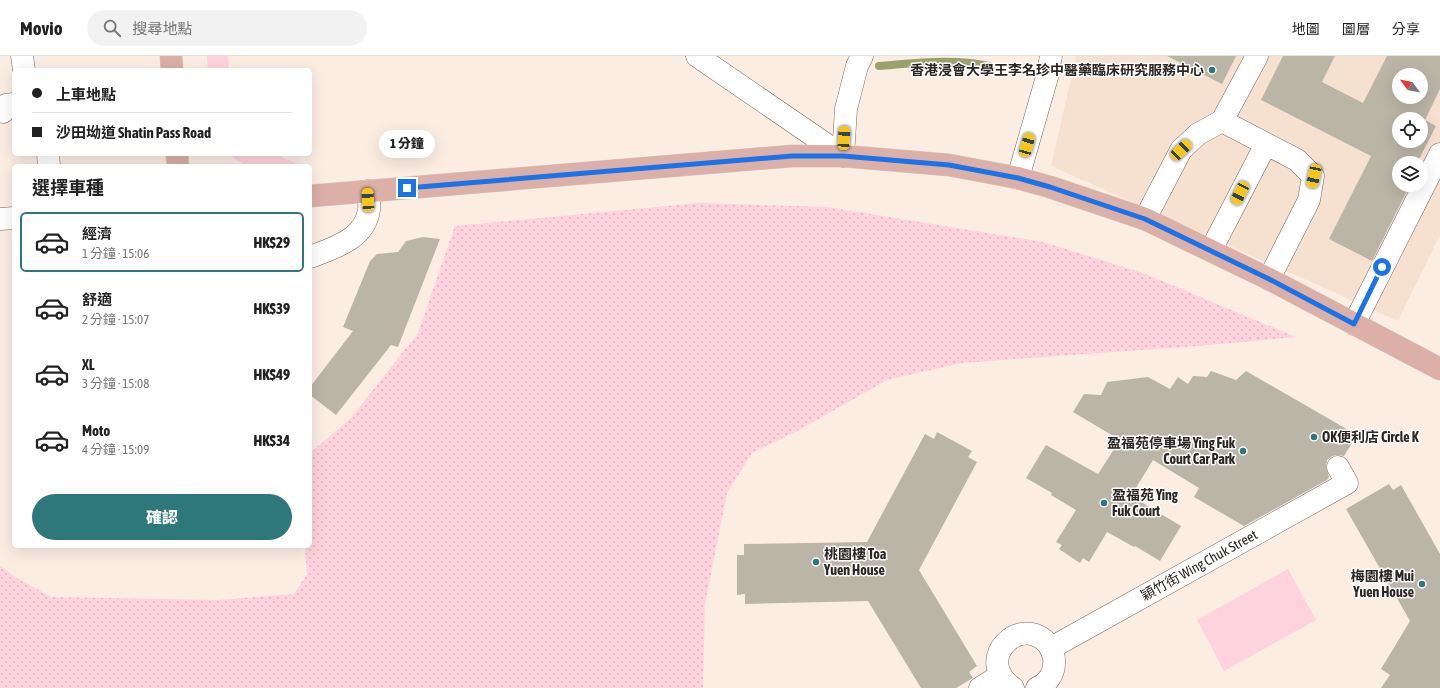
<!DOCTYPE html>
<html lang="zh-TW">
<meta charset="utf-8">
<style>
body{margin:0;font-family:"Asap Condensed","Noto Sans TC",sans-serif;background:#f2f2f2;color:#222;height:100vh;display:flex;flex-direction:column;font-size:15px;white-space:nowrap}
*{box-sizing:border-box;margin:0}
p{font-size:13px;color:#767676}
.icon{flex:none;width:22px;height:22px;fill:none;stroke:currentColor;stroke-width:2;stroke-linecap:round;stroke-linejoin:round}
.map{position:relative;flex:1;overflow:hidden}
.drawer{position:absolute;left:12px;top:108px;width:300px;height:384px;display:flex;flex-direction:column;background:#fff;border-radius:6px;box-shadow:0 4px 16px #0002}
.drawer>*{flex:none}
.banner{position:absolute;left:12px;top:12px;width:300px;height:88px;border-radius:6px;box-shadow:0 4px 16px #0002;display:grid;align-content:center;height:88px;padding:0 20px;background:#fff}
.needle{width:26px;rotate:302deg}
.controls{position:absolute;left:1392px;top:12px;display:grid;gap:8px}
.controls a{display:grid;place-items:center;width:36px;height:36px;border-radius:50%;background:#fff;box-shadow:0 4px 16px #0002;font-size:20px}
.end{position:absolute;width:18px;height:18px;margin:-9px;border:5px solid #1a73e8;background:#fff;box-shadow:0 0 0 2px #fff}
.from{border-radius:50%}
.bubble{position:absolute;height:28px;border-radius:14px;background:#fff;box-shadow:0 4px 16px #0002;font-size:13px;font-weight:800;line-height:28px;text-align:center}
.car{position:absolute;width:12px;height:24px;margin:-12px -6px;border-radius:5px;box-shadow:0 0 3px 1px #0007;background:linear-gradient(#f5c518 24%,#345 0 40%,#f5c518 0 76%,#345 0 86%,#f5c518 0)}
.banner b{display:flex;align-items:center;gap:14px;height:38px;font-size:15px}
.banner b+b{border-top:1px solid #e0e0e0}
.banner i{width:10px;height:10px;background:#222}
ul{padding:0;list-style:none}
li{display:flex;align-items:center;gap:12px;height:60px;margin:0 8px 6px;padding:0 12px;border:2px solid transparent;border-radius:6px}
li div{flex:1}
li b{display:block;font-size:15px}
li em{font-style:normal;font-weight:800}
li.selected{border-color:#2e787c}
li>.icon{width:36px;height:36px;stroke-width:1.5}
h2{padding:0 20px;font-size:18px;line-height:48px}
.button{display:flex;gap:8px;margin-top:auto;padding:8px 20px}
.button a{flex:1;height:46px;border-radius:24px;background:#2e787c;color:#fff;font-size:16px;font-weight:800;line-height:46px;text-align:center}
header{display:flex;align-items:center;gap:24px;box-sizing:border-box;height:56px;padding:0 20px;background:#fff;border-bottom:1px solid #e0e0e0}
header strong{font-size:19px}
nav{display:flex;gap:22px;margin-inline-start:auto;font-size:14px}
.search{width:280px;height:36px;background:#f2f2f2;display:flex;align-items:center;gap:10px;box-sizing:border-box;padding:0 14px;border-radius:22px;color:#767676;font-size:15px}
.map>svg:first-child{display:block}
.built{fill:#f6e1d1;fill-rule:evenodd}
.grass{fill:url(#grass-dots)}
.garden{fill:#fed3de}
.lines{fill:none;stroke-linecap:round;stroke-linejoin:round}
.stream{stroke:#99a16d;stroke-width:8}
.building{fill:#bbb5a7;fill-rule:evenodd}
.minor-casing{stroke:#756960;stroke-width:23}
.major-casing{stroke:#d0cfce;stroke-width:23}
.minor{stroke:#fff;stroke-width:22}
.major{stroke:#dcafa7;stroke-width:22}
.route{stroke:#1a73e8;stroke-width:5}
.poi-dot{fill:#2e787c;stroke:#fff;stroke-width:1.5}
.labels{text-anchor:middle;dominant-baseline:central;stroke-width:3;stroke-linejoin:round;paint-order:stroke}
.poi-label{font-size:14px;font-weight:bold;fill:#2b2622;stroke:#fff;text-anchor:end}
.street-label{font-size:14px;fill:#2b2622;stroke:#fff}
</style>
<header>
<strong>Movio</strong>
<div class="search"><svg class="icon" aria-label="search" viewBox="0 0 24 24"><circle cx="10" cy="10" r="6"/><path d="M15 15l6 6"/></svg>搜尋地點</div>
<nav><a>地圖</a><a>圖層</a><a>分享</a></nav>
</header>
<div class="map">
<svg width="1440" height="632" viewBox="0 0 1440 632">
<defs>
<pattern id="grass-dots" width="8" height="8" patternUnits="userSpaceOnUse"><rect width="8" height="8" fill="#fed3de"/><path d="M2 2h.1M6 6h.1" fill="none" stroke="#dab5be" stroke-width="1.8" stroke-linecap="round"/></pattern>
</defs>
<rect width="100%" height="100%" fill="#fcede3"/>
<path class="built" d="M 1076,0 L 1440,0 L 1440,179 L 1398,265 L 1051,110 ZM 1399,19 L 1421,19 L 1421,41 L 1399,41 ZM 1399,63 L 1421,63 L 1421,85 L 1399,85 ZM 1399,107 L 1421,107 L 1421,129 L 1399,129 Z"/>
<path class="grass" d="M 700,147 L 828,151 L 1043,186 L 1143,217 L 1296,281 L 1198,290 L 961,307 L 887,324 L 801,373 L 752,397 L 727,437 L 705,548 L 703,632 L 0,632 L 0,510 L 17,522 L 51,541 L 218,544 L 294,538 L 307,518 L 305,490 L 310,490 L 310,397 L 351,362 L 418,277 L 455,170 Z"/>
<path class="garden" d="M 207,0 L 228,0 L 229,14 L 208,14 Z
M 228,98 L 275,98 L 302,110 L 249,110 L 243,108 Z
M 1288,513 L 1316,564 L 1224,615 L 1197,564 Z"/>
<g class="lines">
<path class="stream" d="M 879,10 C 916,7 952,2 989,10"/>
</g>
<path class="building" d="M 1167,0 L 1236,0 L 1222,28 Z
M 1283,0 L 1335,0 L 1322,26 L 1363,47 L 1387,0 L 1440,0 L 1440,33 L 1425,64 L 1436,70 L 1417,107 L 1399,107 L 1399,129 L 1410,129 L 1372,205 L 1329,183 L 1371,100 L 1261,44 ZM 1399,19 L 1421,19 L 1421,41 L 1399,41 ZM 1399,63 L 1421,63 L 1421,85 L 1399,85 Z
M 423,181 L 440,183 L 398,291 L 391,289 L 336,359 L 310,339 L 310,331 L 353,275 L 343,271 L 370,205 L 377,198 L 398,196 L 406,185 Z
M 1211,315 L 1236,324 L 1246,315 L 1357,379 L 1344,400 L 1338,399 L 1332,400 L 1327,404 L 1326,411 L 1329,421 L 1327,424 L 1244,470 L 1194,441 L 1199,432 L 1153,404 L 1131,440 L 1181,470 L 1160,505 L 1135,490 L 1134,491 L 1107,476 L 1089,506 L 1083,502 L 1080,507 L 1059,493 L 1062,489 L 1056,486 L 1076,454 L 1051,439 L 1052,437 L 1026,422 L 1046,389 L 1098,418 L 1120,384 L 1073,356 L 1084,338 L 1101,339 L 1107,326 L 1148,321 L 1170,333 L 1178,321 L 1188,328 L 1193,320 L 1207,321 Z
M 937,376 L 972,395 L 968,401 L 977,406 L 919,514 L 977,610 L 969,616 L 973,622 L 956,632 L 921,632 L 868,545 L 745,548 L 745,538 L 737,539 L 737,499 L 744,499 L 744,488 L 867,486 L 925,378 L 934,383 Z
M 1389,428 L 1393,434 L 1401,429 L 1440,498 L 1440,632 L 1381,632 L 1390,619 L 1381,613 L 1410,565 L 1346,453 Z"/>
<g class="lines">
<defs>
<path id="minor" d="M 22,0 L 24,14
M 697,0 L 843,100
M 3,56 L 6,49 L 14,48
M 1222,65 L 1257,0
M 48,98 L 49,110
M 843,100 L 846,53 L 857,10 L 862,0
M 1018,122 L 1047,21 L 1051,0
M 0,163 L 14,162
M 1145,163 L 1181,94 L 1198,78 L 1222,65 L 1297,104 L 1313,120 L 1309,144 L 1269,223
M 1211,194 L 1266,88
M 310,201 C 334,192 365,183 369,154 C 370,148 368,141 368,135
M 1354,268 L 1440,98
M 1051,592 L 1347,427 L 1338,411
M 980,632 L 1001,619
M 1013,632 C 972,604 1021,556 1048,588 C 1052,594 1055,601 1054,608 C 1054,618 1047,628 1037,632"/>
<path id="major" d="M 171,0 L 172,14
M 177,98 L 178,110
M 310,140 L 792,100 L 843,100 L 949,109 L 1018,122 L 1050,131 L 1145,163 L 1269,223 L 1440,313"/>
</defs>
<use href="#minor" class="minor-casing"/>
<use href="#major" class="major-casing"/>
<use href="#minor" class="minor"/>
<use href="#major" class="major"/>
</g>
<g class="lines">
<path class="route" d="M 407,132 L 792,100 L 843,100 L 949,109 L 1018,122 L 1050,131 L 1145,163 L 1269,223 L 1354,268 L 1382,211"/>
</g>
<g class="poi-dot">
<circle cx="1212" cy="14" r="4"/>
<circle cx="1314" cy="381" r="4"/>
<circle cx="1243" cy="395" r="4"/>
<circle cx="1104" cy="447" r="4"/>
<circle cx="816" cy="506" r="4"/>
<circle cx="1422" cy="528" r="4"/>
</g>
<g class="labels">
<g class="poi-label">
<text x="1204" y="14">香港浸會大學王李名珍中醫藥臨床研究服務中心</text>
<text x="1322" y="381" text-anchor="start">OK便利店 Circle K</text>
<text x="1235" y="387">盈福苑停車場 Ying Fuk<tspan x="1235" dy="16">Court Car Park</tspan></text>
<text x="1112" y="439" text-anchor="start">盈福苑 Ying<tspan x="1112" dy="16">Fuk Court</tspan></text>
<text x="824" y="498" text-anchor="start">桃園樓 Toa<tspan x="824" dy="16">Yuen House</tspan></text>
<text x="1414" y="520">梅園樓 Mui<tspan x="1414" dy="16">Yuen House</tspan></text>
</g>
<g class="street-label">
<text transform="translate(1199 509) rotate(-29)">穎竹街 Wing Chuk Street</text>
</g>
</g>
</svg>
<div class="controls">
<a><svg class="needle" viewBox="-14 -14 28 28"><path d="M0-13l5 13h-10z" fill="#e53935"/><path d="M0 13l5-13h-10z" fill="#767676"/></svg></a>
<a><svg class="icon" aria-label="locate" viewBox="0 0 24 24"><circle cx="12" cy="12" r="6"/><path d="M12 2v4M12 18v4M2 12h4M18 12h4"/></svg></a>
<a><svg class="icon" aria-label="layers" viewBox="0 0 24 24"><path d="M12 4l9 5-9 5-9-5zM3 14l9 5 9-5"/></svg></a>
</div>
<i class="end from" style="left:1382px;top:211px"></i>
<i class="end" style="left:407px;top:132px"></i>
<div class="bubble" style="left:379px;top:74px;width:56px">1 分鐘</div>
<i class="car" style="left:844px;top:82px;rotate:3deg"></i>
<i class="car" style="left:1027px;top:89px;rotate:16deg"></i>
<i class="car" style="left:1181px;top:94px;rotate:46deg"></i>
<i class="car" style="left:1314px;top:120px;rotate:192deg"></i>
<i class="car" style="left:1240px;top:137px;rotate:207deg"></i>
<i class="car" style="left:368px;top:144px;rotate:357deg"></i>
<div class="banner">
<b><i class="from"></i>上車地點</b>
<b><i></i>沙田坳道 Shatin Pass Road</b>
</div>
<section class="drawer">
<h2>選擇車種</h2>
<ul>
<li class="selected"><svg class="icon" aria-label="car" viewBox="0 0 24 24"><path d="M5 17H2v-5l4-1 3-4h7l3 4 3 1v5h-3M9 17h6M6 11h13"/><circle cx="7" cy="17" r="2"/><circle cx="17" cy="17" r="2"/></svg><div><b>經濟</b><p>1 分鐘 · 15:06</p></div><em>HK$29</em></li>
<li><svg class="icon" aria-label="car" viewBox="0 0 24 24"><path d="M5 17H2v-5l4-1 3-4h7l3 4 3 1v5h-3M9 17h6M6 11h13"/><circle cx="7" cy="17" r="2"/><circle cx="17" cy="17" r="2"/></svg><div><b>舒適</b><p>2 分鐘 · 15:07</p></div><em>HK$39</em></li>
<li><svg class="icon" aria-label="car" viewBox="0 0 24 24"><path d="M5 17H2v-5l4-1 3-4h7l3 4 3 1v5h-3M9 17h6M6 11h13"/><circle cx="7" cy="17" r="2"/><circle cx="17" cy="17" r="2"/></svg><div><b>XL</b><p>3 分鐘 · 15:08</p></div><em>HK$49</em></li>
<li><svg class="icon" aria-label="car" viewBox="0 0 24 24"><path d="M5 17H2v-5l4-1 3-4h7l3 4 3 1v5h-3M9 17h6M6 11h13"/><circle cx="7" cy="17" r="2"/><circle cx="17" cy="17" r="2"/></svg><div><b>Moto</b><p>4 分鐘 · 15:09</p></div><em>HK$34</em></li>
</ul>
<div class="button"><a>確認</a></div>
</section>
</div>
